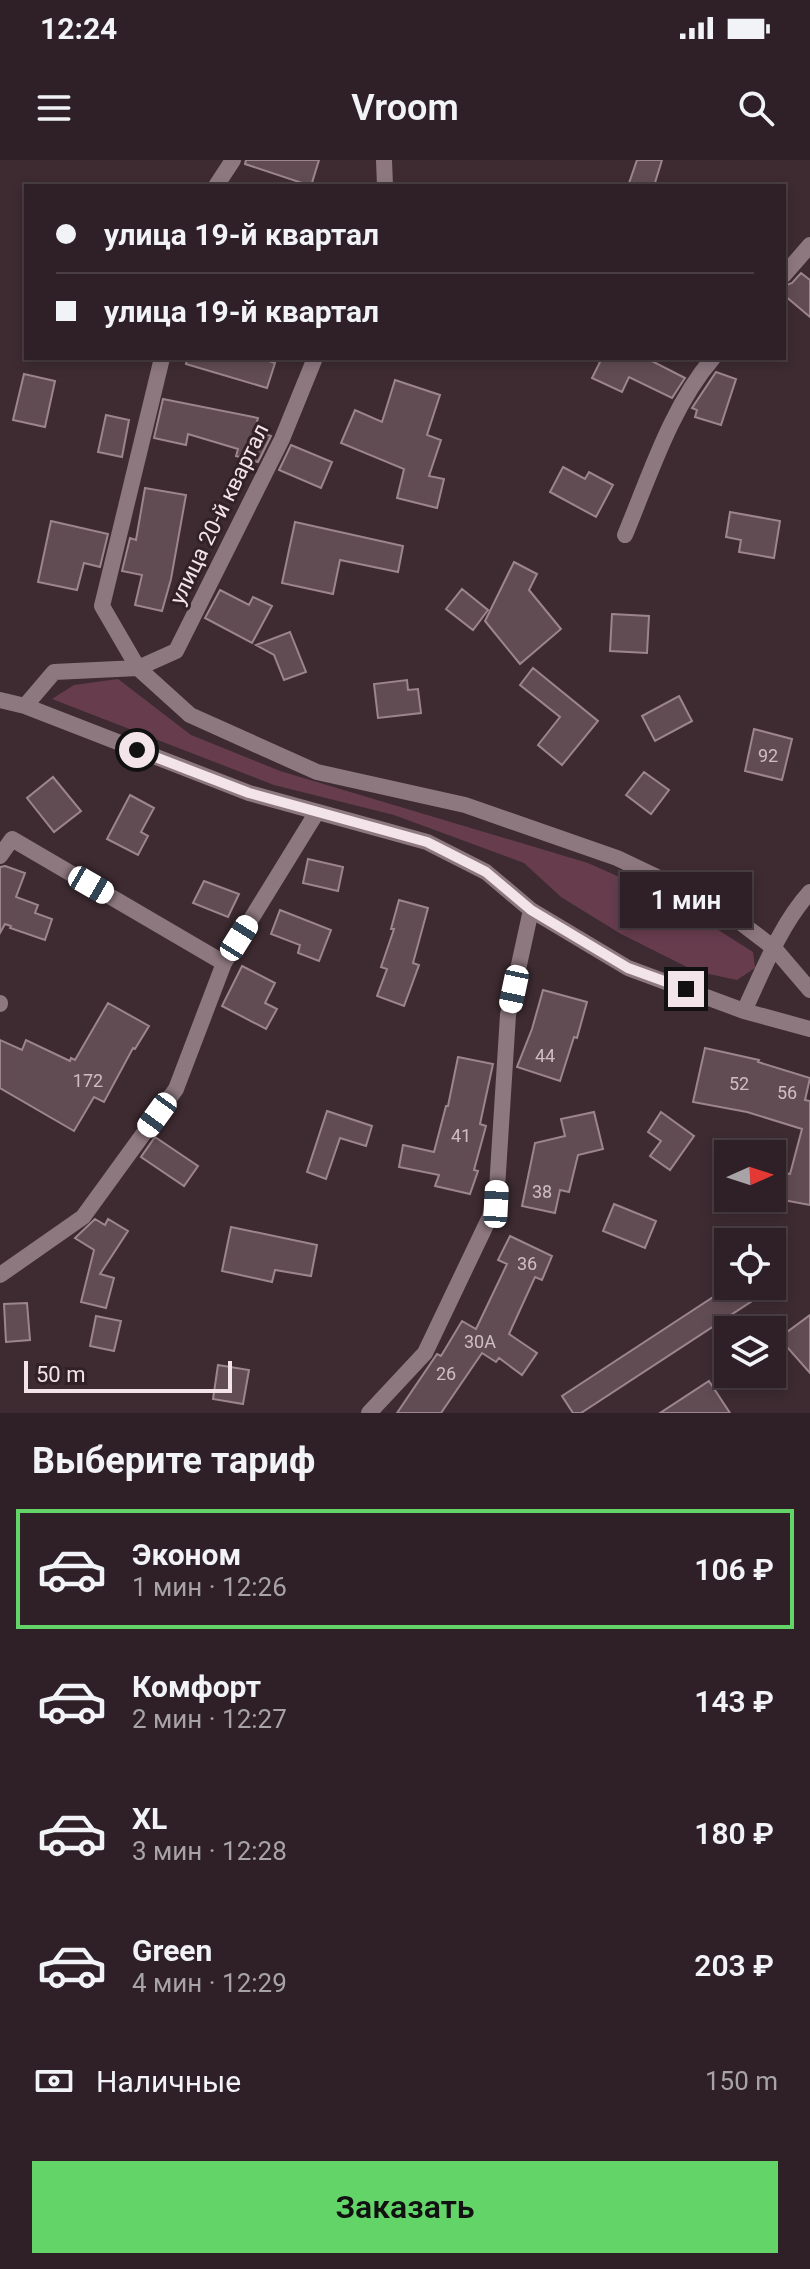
<!DOCTYPE html>
<html lang="ru">
<meta charset="utf-8">
<style>
body{margin:0;font-family:Roboto,sans-serif;background:#36282e;color:#f1f3f6;height:100vh;display:flex;flex-direction:column;font-size:30px;white-space:nowrap}
*{box-sizing:border-box;margin:0}
p{font-size:26px;color:#a7a3a7}
.icon{flex:none;width:44px;height:44px;fill:none;stroke:currentColor;stroke-width:2;stroke-linecap:round;stroke-linejoin:round}
.map{position:relative;height:1253px;overflow:hidden}
.side{display:flex;flex-direction:column;background:#2e2026;flex:1}
.side>*{flex:none}
.hud{position:absolute;left:24px;top:24px;width:762px;height:176px;border-radius:0px;box-shadow:0 4px 12px #0003,0 0 0 2px #493e43;display:grid;align-content:center;height:176px;padding:0 32px;background:#2e2026}
.needle{width:52px;rotate:87deg}
.fabs{position:absolute;left:714px;top:980px;display:grid;gap:16px}
.fabs a{display:grid;place-items:center;width:72px;height:72px;border-radius:0px;background:#2e2026;box-shadow:0 4px 12px #0003,0 0 0 2px #493e43;font-size:40px}
.scale{position:absolute;left:24px;bottom:20px;width:208px;box-sizing:border-box;padding-left:8px;border:4px solid #f2e4e9;border-top:0;font-size:22px;line-height:28px;white-space:nowrap;color:#f2e4e9;-webkit-text-stroke:6px #332128;paint-order:stroke}
.end{position:absolute;width:36px;height:36px;margin:-18px;border:10px solid #f2e4e9;background:#111;box-shadow:0 0 0 4px #111}
.from{border-radius:50%}
.bubble{position:absolute;height:56px;border-radius:0px;background:#2e2026;box-shadow:0 4px 12px #0003,0 0 0 2px #493e43;font-size:26px;font-weight:600;line-height:56px;text-align:center}
.car{position:absolute;width:24px;height:48px;margin:-24px -12px;border-radius:10px;box-shadow:0 0 6px 2px #0007;background:linear-gradient(#fff 24%,#345 0 40%,#fff 0 76%,#345 0 86%,#fff 0)}
.hud b{display:flex;align-items:center;gap:28px;height:76px;font-size:30px}
.hud b+b{border-top:2px solid #493e43}
.hud i{width:20px;height:20px;background:#f1f3f6}
ul{padding:0;list-style:none}
li{display:flex;align-items:center;gap:24px;height:120px;margin:0 16px 12px;padding:0 16px;border:4px solid transparent;border-radius:0px}
li div{flex:1}
li b{display:block;font-size:30px}
li em{font-style:normal;font-weight:600}
li.active{border-color:#63d468}
li>.icon{width:72px;height:72px;stroke-width:1.5}
h2{padding:0 32px;font-size:36px;line-height:96px}
.pay{display:flex;align-items:center;gap:20px;height:88px;padding:0 32px;font-size:30px}
.pay p{margin-inline-start:auto}
.primary-button{display:flex;gap:16px;margin-top:auto;padding:16px 32px}
.primary-button a{flex:1;height:92px;border-radius:0px;background:#63d468;color:#111;font-size:32px;font-weight:600;line-height:92px;text-align:center}
.status{display:flex;justify-content:space-between;align-items:center;height:56px;padding:0 40px;background:#2e2026;direction:ltr}
.status svg{height:22px;fill:currentColor}
header{display:flex;justify-content:space-between;align-items:center;height:104px;padding:0 32px;background:#2e2026;font-size:36px;font-weight:600}
.map>svg:first-child{display:block}
.green{fill:#673d4e}
.building{fill:#624c54;stroke:#9d858e;stroke-width:2}
.lines{fill:none;stroke-linecap:round;stroke-linejoin:round}
.minor{stroke:#8e7880;stroke-width:16}
.route{stroke:#f2e4e9;stroke-width:10}
.labels{text-anchor:middle;dominant-baseline:central;stroke-width:6;stroke-linejoin:round;paint-order:stroke}
.number-label{font-size:18px;fill:#cebec4}
.street-label{font-size:22px;fill:#f2e4e9;stroke:#332128}
</style>
<div class="status"><b>12:24</b><svg viewBox="0 0 49 12"><path d="M0 12V9h3v3zM5 12V6h3v6zM10 12V3h3v9zM15 12V0h3v12zM26 1h20v11H26zM47 4h2v5h-2z"/></svg></div>
<header><svg class="icon" aria-label="menu" viewBox="0 0 24 24"><path d="M4 6h16M4 12h16M4 18h16"/></svg>Vroom<svg class="icon" aria-label="search" viewBox="0 0 24 24"><circle cx="10" cy="10" r="6"/><path d="M15 15l6 6"/></svg></header>
<div class="map">
<svg width="810" height="1253" viewBox="0 0 810 1253">
<rect width="100%" height="100%" fill="#3e2b32"/>
<path class="green" d="M 118,519 L 191,575 L 280,611 L 588,703 L 671,740 L 753,792 L 755,808 L 737,820 L 695,811 L 621,774 L 561,737 L 524,703 L 394,655 L 274,625 L 52,539 L 74,525 Z"/>
<path class="building" d="M 246,0 L 319,0 L 311,26 L 245,4 Z
M 637,0 L 662,0 L 654,26 L 628,26 Z
M 801,113 L 810,120 L 810,157 L 784,135 L 784,126 L 792,123 Z
M 187,198 L 260,198 L 275,203 L 267,228 L 186,204 Z
M 591,198 L 646,198 L 685,218 L 672,238 L 629,217 L 622,232 L 592,218 L 600,202 Z
M 716,212 L 736,219 L 721,265 L 695,257 L 697,250 L 692,248 Z
M 24,214 L 55,221 L 45,267 L 13,260 Z
M 395,220 L 440,235 L 427,275 L 441,280 L 429,316 L 444,319 L 437,348 L 397,338 L 404,309 L 341,283 L 355,250 L 382,262 Z
M 163,239 L 258,258 L 256,265 L 260,267 L 259,271 L 271,276 L 258,302 L 236,296 L 238,289 L 188,274 L 186,285 L 154,278 Z
M 106,255 L 129,260 L 122,297 L 98,292 Z
M 291,285 L 332,302 L 321,328 L 279,310 Z
M 563,307 L 585,319 L 589,312 L 613,325 L 596,357 L 550,332 Z
M 145,328 L 186,335 L 171,419 L 162,451 L 135,445 L 142,415 L 122,411 L 130,378 L 136,380 Z
M 730,352 L 780,361 L 774,398 L 739,392 L 741,380 L 726,377 Z
M 51,361 L 108,374 L 100,407 L 84,403 L 77,430 L 38,422 Z
M 295,362 L 403,386 L 398,412 L 340,400 L 333,434 L 282,423 Z
M 514,402 L 537,414 L 529,430 L 561,469 L 520,504 L 485,461 Z
M 462,429 L 488,450 L 473,470 L 446,449 Z
M 220,430 L 249,445 L 253,437 L 272,446 L 252,483 L 205,458 Z
M 612,454 L 649,456 L 647,493 L 610,491 Z
M 290,472 L 306,512 L 284,520 L 274,495 L 256,485 Z
M 533,508 L 598,561 L 562,605 L 538,585 L 560,557 L 520,525 Z
M 407,520 L 408,530 L 418,529 L 421,553 L 378,558 L 374,524 Z
M 679,536 L 692,561 L 655,581 L 642,556 Z
M 754,569 L 792,579 L 782,620 L 745,611 Z
M 644,612 L 669,630 L 651,654 L 626,635 Z
M 53,617 L 81,651 L 54,672 L 27,638 Z
M 130,635 L 154,648 L 141,672 L 148,676 L 138,695 L 107,679 Z
M 308,699 L 343,707 L 338,731 L 303,723 Z
M 5,706 L 25,713 L 16,737 L 38,745 L 35,753 L 52,759 L 45,780 L 10,768 L 11,766 L 5,764 L 0,773 L 0,707 Z
M 204,721 L 239,734 L 228,757 L 193,743 Z
M 399,740 L 428,748 L 413,803 L 419,805 L 404,846 L 377,836 L 387,809 L 381,807 L 394,769 L 391,769 Z
M 280,750 L 331,770 L 319,801 L 298,793 L 300,785 L 271,774 Z
M 242,806 L 275,823 L 265,843 L 277,849 L 266,869 L 222,846 Z
M 543,830 L 587,842 L 577,878 L 574,877 L 560,921 L 517,907 L 532,869 Z
M 108,843 L 149,866 L 135,889 L 133,888 L 104,942 L 94,937 L 74,971 L 0,928 L 0,880 L 22,890 L 26,880 L 70,901 L 71,898 L 75,900 Z
M 705,888 L 759,900 L 758,902 L 810,918 L 805,940 L 810,941 L 810,1045 L 772,1038 L 774,1011 L 790,1014 L 802,969 L 747,952 L 693,942 Z
M 458,897 L 493,904 L 480,964 L 486,966 L 474,1010 L 478,1011 L 470,1034 L 435,1026 L 439,1015 L 399,1007 L 403,985 L 434,992 L 446,946 L 448,946 Z
M 327,951 L 372,966 L 366,986 L 340,978 L 326,1019 L 307,1012 Z
M 594,952 L 603,989 L 578,995 L 569,1032 L 560,1030 L 555,1053 L 522,1046 L 535,983 L 565,976 L 561,959 Z
M 661,952 L 694,976 L 670,1010 L 650,996 L 661,981 L 648,972 Z
M 155,977 L 198,1006 L 184,1026 L 141,997 Z
M 614,1044 L 656,1061 L 645,1088 L 603,1071 Z
M 95,1059 L 105,1065 L 108,1059 L 128,1071 L 100,1114 L 114,1118 L 106,1148 L 81,1142 L 94,1090 L 75,1078 Z
M 231,1067 L 317,1085 L 311,1116 L 275,1110 L 272,1122 L 222,1111 Z
M 510,1076 L 552,1096 L 542,1120 L 535,1117 L 509,1174 L 537,1193 L 522,1215 L 499,1198 L 496,1202 L 482,1193 L 441,1253 L 397,1253 L 437,1194 L 441,1196 L 462,1161 L 476,1169 L 507,1104 L 498,1100 Z
M 730,1126 L 775,1126 L 581,1253 L 573,1253 L 562,1236 Z
M 27,1143 L 30,1180 L 6,1182 L 4,1144 Z
M 810,1155 L 810,1213 L 779,1178 Z
M 96,1156 L 121,1161 L 114,1191 L 90,1186 Z
M 218,1205 L 249,1210 L 243,1244 L 213,1239 Z
M 709,1221 L 730,1253 L 660,1253 Z"/>
<g class="lines">
<path class="minor" d="M 384,0 L 385,26
M 216,26 L 233,0
M 784,115 L 810,85
M 162,198 L 102,446 L 138,508 L 190,555 L 317,612 L 465,645 L 617,698 L 720,747 L 774,788 L 810,830
M 625,375 C 650,315 671,247 713,198
M 0,540 L 25,546 L 249,633 L 427,682 L 486,712 L 531,750 L 628,808 L 744,851 L 810,869
M 25,546 L 54,512 L 138,508 L 176,491 L 282,279 L 315,198
M 0,696 L 12,679 L 224,803
M 0,843 L 0,844
M 744,851 C 763,811 780,765 810,732
M 0,1115 L 83,1057 L 176,929 L 224,803 L 317,652
M 369,1253 L 425,1193 L 496,1044 L 508,855 L 531,750"/>
</g>
<g class="lines">
<path class="route" d="M 137,590 L 249,633 L 427,682 L 486,712 L 531,750 L 628,808 L 686,829"/>
</g>
<g class="labels">
<g class="number-label">
<text x="768" y="595">92</text>
<text x="545" y="895">44</text>
<text x="88" y="920">172</text>
<text x="739" y="923">52</text>
<text x="787" y="932">56</text>
<text x="461" y="975">41</text>
<text x="542" y="1031">38</text>
<text x="527" y="1103">36</text>
<text x="480" y="1181">30А</text>
<text x="446" y="1213">26</text>
</g>
<g class="street-label">
<text transform="translate(219 354) rotate(-64)">улица 20-й квартал</text>
</g>
</g>
</svg>
<div class="fabs">
<a><svg class="needle" viewBox="-14 -14 28 28"><path d="M0-13l5 13h-10z" fill="#e53935"/><path d="M0 13l5-13h-10z" fill="#a7a3a7"/></svg></a>
<a><svg class="icon" aria-label="locate" viewBox="0 0 24 24"><circle cx="12" cy="12" r="6"/><path d="M12 2v4M12 18v4M2 12h4M18 12h4"/></svg></a>
<a><svg class="icon" aria-label="layers" viewBox="0 0 24 24"><path d="M12 4l9 5-9 5-9-5zM3 14l9 5 9-5"/></svg></a>
</div>
<div class="scale">50 m</div>
<i class="end from" style="left:137px;top:590px"></i>
<i class="end" style="left:686px;top:829px"></i>
<div class="bubble" style="left:620px;top:712px;width:132px">1 мин</div>
<i class="car" style="left:91px;top:725px;rotate:120deg"></i>
<i class="car" style="left:239px;top:778px;rotate:32deg"></i>
<i class="car" style="left:514px;top:829px;rotate:192deg"></i>
<i class="car" style="left:157px;top:955px;rotate:216deg"></i>
<i class="car" style="left:496px;top:1044px;rotate:3deg"></i>
<div class="hud">
<b><i class="from"></i>улица 19-й квартал</b>
<b><i></i>улица 19-й квартал</b>
</div>
</div>
<section class="side">
<h2>Выберите тариф</h2>
<ul>
<li class="active"><svg class="icon" aria-label="car" viewBox="0 0 24 24"><path d="M5 17H2v-5l4-1 3-4h7l3 4 3 1v5h-3M9 17h6M6 11h13"/><circle cx="7" cy="17" r="2"/><circle cx="17" cy="17" r="2"/></svg><div><b>Эконом</b><p>1 мин · 12:26</p></div><em>106 ₽</em></li>
<li><svg class="icon" aria-label="car" viewBox="0 0 24 24"><path d="M5 17H2v-5l4-1 3-4h7l3 4 3 1v5h-3M9 17h6M6 11h13"/><circle cx="7" cy="17" r="2"/><circle cx="17" cy="17" r="2"/></svg><div><b>Комфорт</b><p>2 мин · 12:27</p></div><em>143 ₽</em></li>
<li><svg class="icon" aria-label="car" viewBox="0 0 24 24"><path d="M5 17H2v-5l4-1 3-4h7l3 4 3 1v5h-3M9 17h6M6 11h13"/><circle cx="7" cy="17" r="2"/><circle cx="17" cy="17" r="2"/></svg><div><b>XL</b><p>3 мин · 12:28</p></div><em>180 ₽</em></li>
<li><svg class="icon" aria-label="car" viewBox="0 0 24 24"><path d="M5 17H2v-5l4-1 3-4h7l3 4 3 1v5h-3M9 17h6M6 11h13"/><circle cx="7" cy="17" r="2"/><circle cx="17" cy="17" r="2"/></svg><div><b>Green</b><p>4 мин · 12:29</p></div><em>203 ₽</em></li>
</ul>
<div class="pay"><svg class="icon" aria-label="cash" viewBox="0 0 24 24"><path d="M3 7h18v10H3z"/><circle cx="12" cy="12" r="2"/></svg>Наличные<p>150 m</p></div>
<div class="primary-button"><a>Заказать</a></div>
</section>
